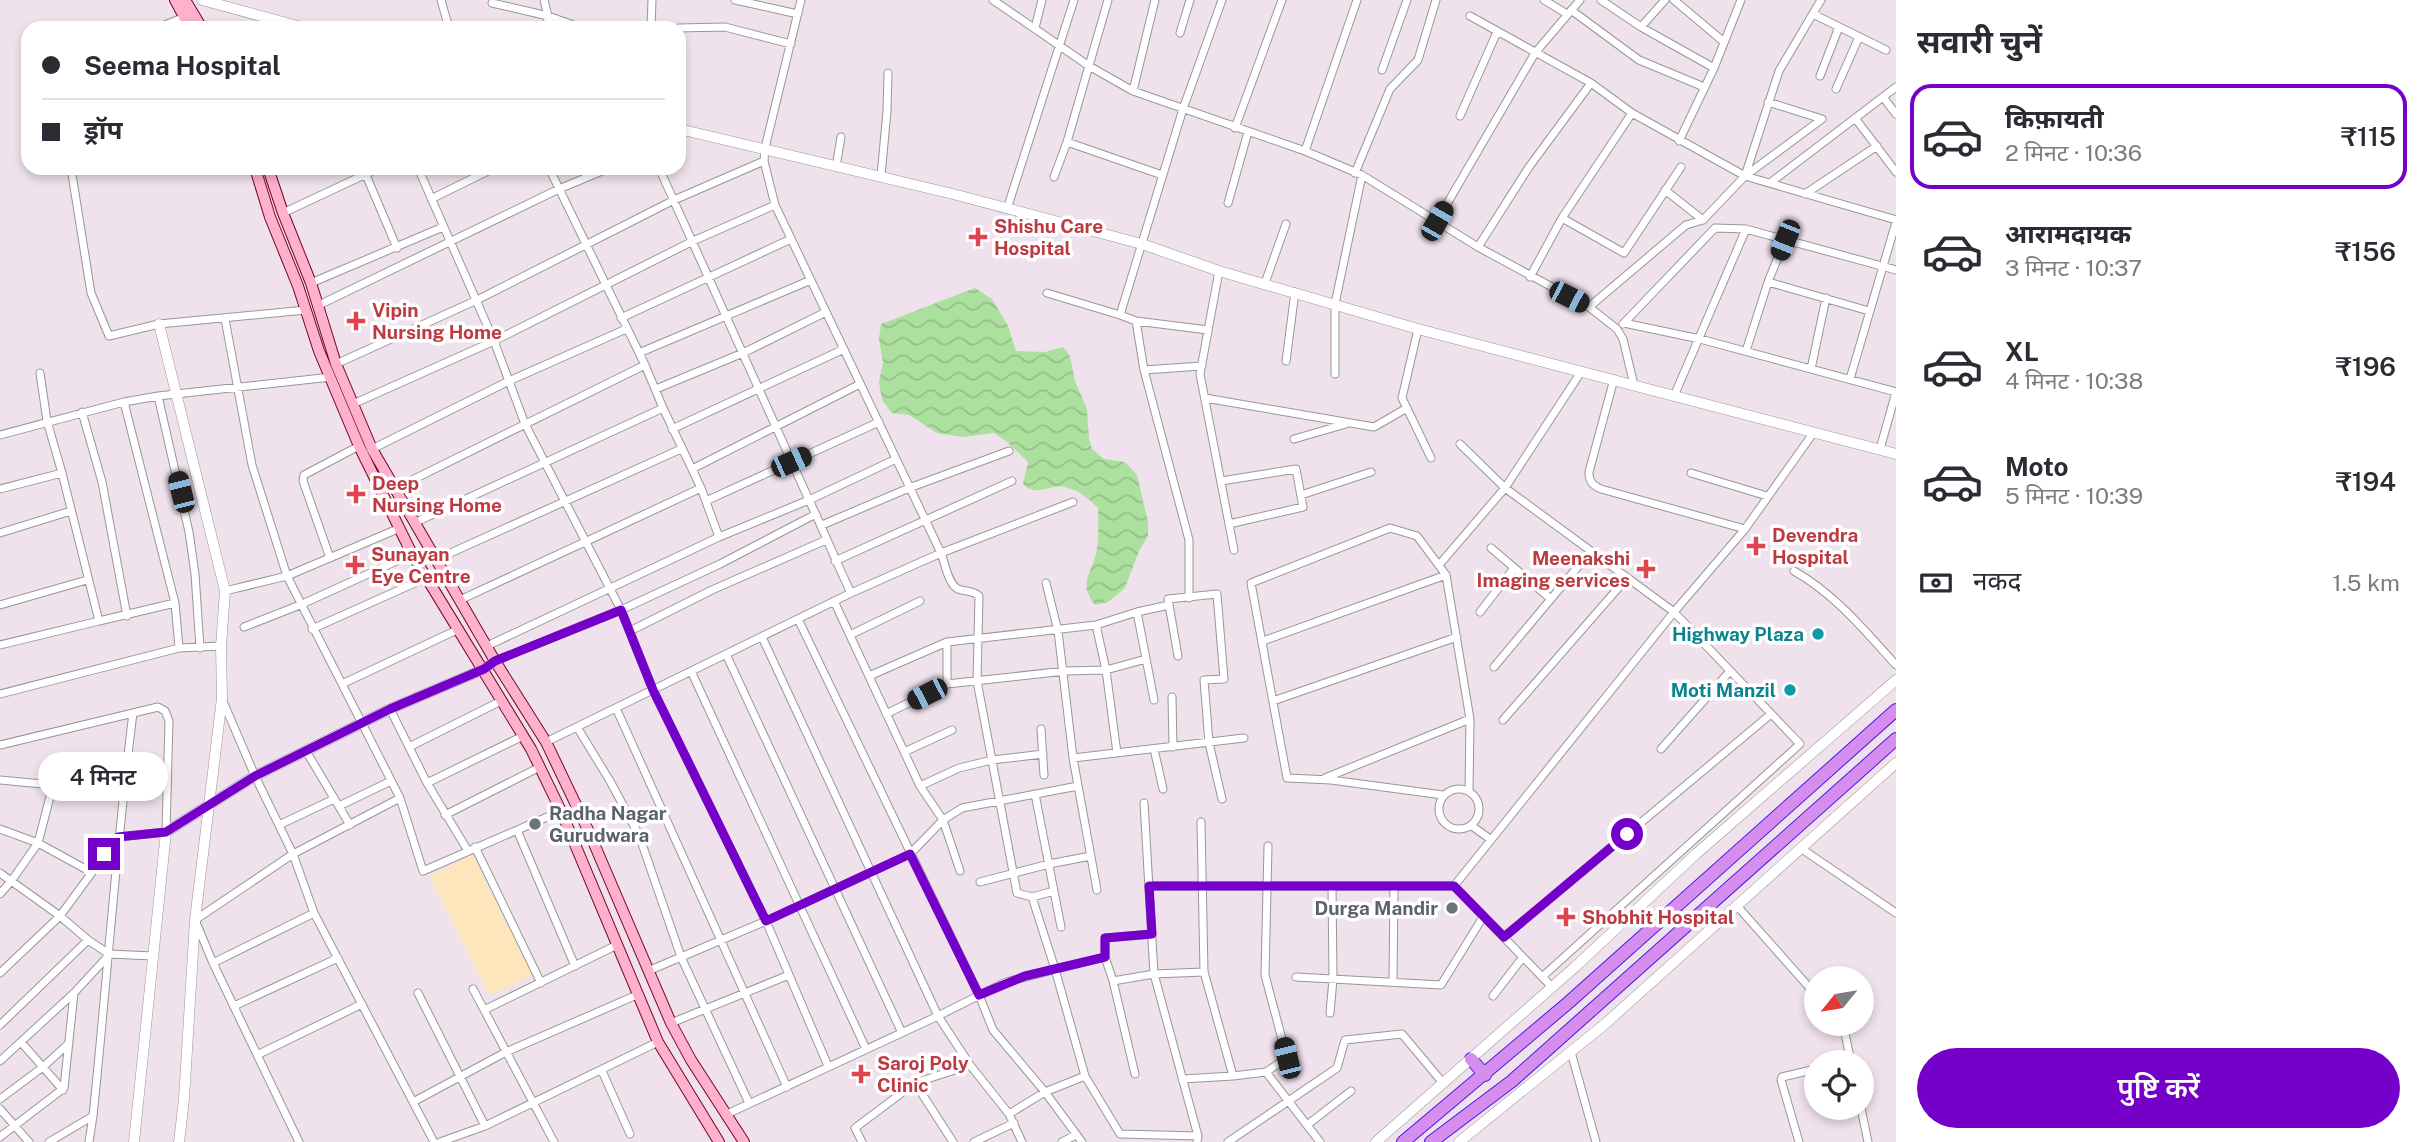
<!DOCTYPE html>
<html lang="hi">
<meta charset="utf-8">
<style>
body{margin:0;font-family:"Public Sans","Noto Sans Devanagari",sans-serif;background:#f7f7f7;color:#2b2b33;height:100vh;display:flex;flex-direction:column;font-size:26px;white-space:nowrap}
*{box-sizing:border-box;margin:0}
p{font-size:23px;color:#7c7c81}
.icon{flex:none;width:38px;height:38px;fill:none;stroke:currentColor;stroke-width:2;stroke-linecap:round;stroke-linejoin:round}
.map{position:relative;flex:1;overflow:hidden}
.panel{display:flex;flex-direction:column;background:#fff;width:525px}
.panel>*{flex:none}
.banner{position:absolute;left:21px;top:21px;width:665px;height:154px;border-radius:21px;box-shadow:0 4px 10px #0003;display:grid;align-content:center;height:154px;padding:0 21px;background:#fff}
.needle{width:46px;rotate:240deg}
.tools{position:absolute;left:1804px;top:966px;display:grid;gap:14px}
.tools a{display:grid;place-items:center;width:70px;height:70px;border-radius:50%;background:#fff;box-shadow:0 4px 10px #0003;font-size:35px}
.end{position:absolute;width:32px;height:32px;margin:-16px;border:9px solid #7500ca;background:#fff;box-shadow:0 0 0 4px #fff}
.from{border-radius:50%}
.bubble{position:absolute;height:49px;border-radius:24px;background:#fff;box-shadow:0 4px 10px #0003;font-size:23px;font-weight:600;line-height:49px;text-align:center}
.car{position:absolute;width:21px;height:42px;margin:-21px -10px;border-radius:9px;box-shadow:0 0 5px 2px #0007;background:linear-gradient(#222 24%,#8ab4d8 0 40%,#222 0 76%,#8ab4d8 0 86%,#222 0)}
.banner b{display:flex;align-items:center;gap:24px;height:66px;font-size:26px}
.banner b+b{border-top:2px solid #e1e1e2}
.banner i{width:18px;height:18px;background:#2b2b33}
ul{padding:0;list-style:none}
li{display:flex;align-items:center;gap:21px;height:105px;margin:0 14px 10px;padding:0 7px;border:4px solid transparent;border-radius:21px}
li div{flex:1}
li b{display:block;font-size:26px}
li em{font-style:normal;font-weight:600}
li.on{border-color:#7500ca}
li>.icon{width:63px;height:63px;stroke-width:1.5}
h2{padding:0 21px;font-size:32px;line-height:84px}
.pay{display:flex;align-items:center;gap:18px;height:77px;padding:0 21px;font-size:26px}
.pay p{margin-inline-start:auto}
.action{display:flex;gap:14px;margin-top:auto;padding:14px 21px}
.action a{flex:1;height:80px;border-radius:42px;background:#7500ca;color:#fff;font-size:28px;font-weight:600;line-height:80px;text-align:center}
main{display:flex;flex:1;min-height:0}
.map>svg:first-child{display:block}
.park{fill:#fde6bb}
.water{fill:url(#water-waves)}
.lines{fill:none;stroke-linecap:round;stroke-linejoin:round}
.minor-casing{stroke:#979797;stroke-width:9}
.tertiary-casing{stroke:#979797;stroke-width:11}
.secondary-casing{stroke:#780025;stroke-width:12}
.trunk-casing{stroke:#4818e4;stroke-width:14}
.minor{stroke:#fff;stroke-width:7}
.tertiary{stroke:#fff;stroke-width:10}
.secondary{stroke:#feb1cd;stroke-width:10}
.trunk{stroke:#d68eee;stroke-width:12}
.route{stroke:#7500ca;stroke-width:9}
.health-dot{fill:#e0444e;stroke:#fff;stroke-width:2.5}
.culture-dot{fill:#0f9aa8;stroke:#fff;stroke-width:2.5}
.worship-dot{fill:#6b7280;stroke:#fff;stroke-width:2.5}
.labels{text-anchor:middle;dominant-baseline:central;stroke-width:7;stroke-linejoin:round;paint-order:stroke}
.health-label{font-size:19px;font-weight:bold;fill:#be3a42;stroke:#fff;text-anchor:start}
.culture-label{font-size:19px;font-weight:bold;fill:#0d838f;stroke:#fff;text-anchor:end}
.worship-label{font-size:19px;font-weight:bold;fill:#5b616d;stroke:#fff;text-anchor:start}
</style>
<main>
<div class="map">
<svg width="1896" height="1142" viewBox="0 0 1896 1142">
<defs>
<pattern id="water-waves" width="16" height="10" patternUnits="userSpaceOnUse" patternTransform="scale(1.75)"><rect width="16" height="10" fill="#ace09f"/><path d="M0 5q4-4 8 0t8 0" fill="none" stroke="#94c088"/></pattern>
</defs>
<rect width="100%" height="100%" fill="#efe2ec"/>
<path class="park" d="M 472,855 L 533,975 L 489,995 L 429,876 Z"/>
<path class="water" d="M 975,288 L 992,299 L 1008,326 L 1016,351 L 1045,352 L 1063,347 L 1070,356 L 1075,381 L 1087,409 L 1089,439 L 1092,449 L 1104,459 L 1125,462 L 1137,475 L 1148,522 L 1148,536 L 1139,551 L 1125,588 L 1108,602 L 1095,605 C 1076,580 1094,573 1097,548 C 1099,535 1098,521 1098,508 C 1089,499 1079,490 1065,487 C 1049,484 1036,498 1023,484 L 1028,462 L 1006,441 L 994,433 L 963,437 L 937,433 L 909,415 L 892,413 L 882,400 L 879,382 L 883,362 L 879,339 L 881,324 Z"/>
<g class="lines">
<defs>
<path id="minor" d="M 441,0 L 449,28
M 544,0 L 548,16 L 547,28
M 735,0 L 798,14
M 801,0 L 765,148 L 764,161 L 775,205 L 941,553 C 945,563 948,584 958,589 C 966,592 973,590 979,596 L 977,681 L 1017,893 L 1032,897
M 993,0 L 1089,66 L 1133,91 L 1305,151 L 1362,175 L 1478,247 L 1589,307 L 1617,329 L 1623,339 L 1634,385
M 1544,0 L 1567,14
M 1601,0 L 1641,27 L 1714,68
M 1674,0 L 1724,42
M 492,3 L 548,16 L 582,28
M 1571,10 L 1639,60 L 1704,87
M 1813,14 L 1886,50
M 1470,16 L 1591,83 L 1632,113 L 1745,176 L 1779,71 L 1821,0
M 1641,27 L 1665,0
M 157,28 L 185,17
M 651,28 L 652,0
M 679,28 L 725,27 L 791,44
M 1035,28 L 1042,0
M 1180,33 L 1190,0
M 1382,70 L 1407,0
M 1820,76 L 1839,27
M 1836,89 L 1859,37
M 1133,91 L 1155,0
M 1883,97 L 1896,114
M 1460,116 L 1497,32
M 1855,118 L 1896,172
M 1235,128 L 1282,0
M 1679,141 L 1714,68 L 1741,0
M 1067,142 L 1162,175
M 1305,151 L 1357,0
M 836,167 L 841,137
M 71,168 L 91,293 L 109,336 L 159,324 L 306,310
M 418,168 L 494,341 L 525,424 L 621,610 L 653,690 L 766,921 L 828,1066
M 549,168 L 645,365 L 663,408 L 701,488 L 719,537
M 659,168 L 809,500 C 824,531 836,562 851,593
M 1355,173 L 1390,89 L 1418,60 L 1436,0
M 366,175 L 397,248
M 881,176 L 887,111 L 888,73
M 1745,176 L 1896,220
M 1054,177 L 1067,142 L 1108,0
M 1770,183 L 1896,87
M 1665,190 L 1703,220
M 1805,194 L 1877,146
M 431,199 L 494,168
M 1228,203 L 1248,132
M 1007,209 L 1074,0
M 283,213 L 379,168
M 1562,218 L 1624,253 L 1681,167
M 1437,221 L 1535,53 L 1580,0
M 1478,247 L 1529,167 L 1591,83
M 1219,271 L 1200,374 L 1234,550
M 1530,277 L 1562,218 L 1632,113
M 1768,282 L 1869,311
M 311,283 L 443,227
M 1265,283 L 1286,224
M 1047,293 L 1120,315
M 317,306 L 559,189 L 609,168
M 1589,307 L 1686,225 L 1703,220 L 1745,176 L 1822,119 L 1768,102
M 621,318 L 791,239
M 225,319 L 252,465 L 287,576 L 400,798 L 423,871 L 561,811
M 1136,321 L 1144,370 L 1189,540 L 1189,598
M 1624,323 L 1700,339 L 1896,392
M 1623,324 L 1715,228 L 1746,229
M 1418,329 L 1402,398 L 1431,458
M 1208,330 L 1136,321 L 1120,315 L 1183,109 L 1222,0
M 1746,351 L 1768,282 L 1785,240
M 639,353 L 811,280
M 1286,361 L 1295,292
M 336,364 L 477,300 L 674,200 L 764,161
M 1811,369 L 1826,298
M 1144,370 L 1202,366
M 40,373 L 47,421 L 62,473 L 99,621 L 175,603
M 1335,374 L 1335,304 L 1362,175
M 1614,379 L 1589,472 C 1589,481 1592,485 1601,489 L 1745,529
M 1850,379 L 1896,222
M 656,389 L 743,353 L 826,312
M 158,396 L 189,532 L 195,574 L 200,648
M 1674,396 L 1746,229 L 1896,270
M 1205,398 L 1374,427 L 1407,408
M 353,404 L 494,341 L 693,241 L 775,205
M 82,412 L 102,482 L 127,616
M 672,429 L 844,349
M 0,435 L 124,402 L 158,396 L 331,377
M 1294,439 L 1346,424
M 1460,444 L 1505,488 L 1674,612 L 1800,744 L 1542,977
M 372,449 L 509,381 L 626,329
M 1880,449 L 1896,392
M 692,469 L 860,384
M 1691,473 L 1767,496
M 1221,481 L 1296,469 L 1303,507 L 1229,524
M 0,489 L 62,473
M 394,489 L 645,365
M 1301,495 L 1371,472
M 706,501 L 879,422
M 414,523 L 663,408
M 822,525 L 909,488 L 1009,451
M 0,533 L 71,511
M 1491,548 L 1551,599
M 330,558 L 303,481 L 304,475 L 359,446
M 435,560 L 681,449
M 835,561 L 1012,481
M 1439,565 L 1505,488 L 1581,372
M 1794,571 C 1835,594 1865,631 1896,665
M 1046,583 L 1058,631 L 1073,758 L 1097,890
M 225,591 L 287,576 L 400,528
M 460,600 L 701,488
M 834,601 L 920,786 L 943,820 L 960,871
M 0,605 L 87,580
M 1137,612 L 1169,605
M 1480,612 L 1514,568
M 798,619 L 979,995 L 993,1030 L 1045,1092 L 1082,1142
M 244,627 L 300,605 L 412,554
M 312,629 L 426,578
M 630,631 L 712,590 L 826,540
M 850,635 L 920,601
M 762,637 L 938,1016 L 970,1065 L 1009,1114 L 1022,1142
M 1263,641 L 1446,575
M 0,645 L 99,621
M 487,646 L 719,537 L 809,500 L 896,459
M 179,648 L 221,646
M 726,654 L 902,1033
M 1178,656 L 1168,599 L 1217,594 L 1224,679 L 1204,680 L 1209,743 L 1222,799
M 495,661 L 621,610 L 720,564 L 816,514
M 1494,667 L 1591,551
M 691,671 L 866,1049
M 869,676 L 947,642 L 1096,625
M 342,684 L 459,629
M 947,684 L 947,642
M 0,694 L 179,648 L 175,603 L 124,402
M 1172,697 L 1173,747
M 222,699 L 255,776 L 293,854 L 314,913 L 434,1142
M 1273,701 L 1457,637
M 616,708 L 787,1087
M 390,709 L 427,783 L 468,851
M 886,714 L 947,684 L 1065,671 L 1106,670 L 1146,659
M 1503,720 L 1627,578
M 577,727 L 610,781 L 639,835 L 681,957 L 749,1103
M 1041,729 L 1044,775
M 546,742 L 851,593 L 941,553 L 1073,502
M 0,745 L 158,707 L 165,711 L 169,721 L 166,832 L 118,837 L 60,916 L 0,973
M 409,747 L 501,701
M 1154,749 L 1163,789
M 1661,749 L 1730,671
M 306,751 L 350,825
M 904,752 L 952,730
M 1117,753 L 1106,670 L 1096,625 L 1137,612 L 1154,700
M 1073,758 L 1244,738
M 1325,778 L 1470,719
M 0,780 L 53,785 L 123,796
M 427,783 L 523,736
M 920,786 L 959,768 L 992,760 L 1043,754
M1439 809a20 20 0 1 1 40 0a20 20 0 1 1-40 0Z
M 1035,794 L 1061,927
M 1443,795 L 1331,780 L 1287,778 L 1251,583 L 1390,528 L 1417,536 L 1446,575 L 1470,719 L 1469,791
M 1144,803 L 1154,974 L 1198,1136 L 1197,1142
M 339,806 L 391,781
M 445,815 L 540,767
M 1201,822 L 1204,972 L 1233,1076 L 1266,1072 L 1287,1058 L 1265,975 L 1268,846
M 279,825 L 334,799
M 1472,826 L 1490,839
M 0,829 L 38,843 L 91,872
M 517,830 L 575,966
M 475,847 L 541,983
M 1802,849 L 1896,913
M 0,873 L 60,916 L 88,940 L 109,954 L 153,956
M 980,882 L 1049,864 L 1091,856
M 1149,886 L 1454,886 L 1551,986
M 1454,886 L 1674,612 L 1745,529 L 1814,432
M 1054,891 L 1032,897 L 1055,969 L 1085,1076 L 1120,1134 L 1198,1136
M 0,894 L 12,880 L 38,843 L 53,785
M 1738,907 L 1816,995
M 1152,934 L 1105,938 L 1105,957 L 1113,981 L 1154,974 L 1204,972
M 1504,937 L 1771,714
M 213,963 L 195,920 L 293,854 L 400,798
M 648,971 L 766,921 L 910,854 L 943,820 L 962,808 L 1078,786
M 1296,977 L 1441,985 L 1483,917
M 1113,981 L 1135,1074
M 1393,982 L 1394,886
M 473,989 L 554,1142
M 418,993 L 485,1126
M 1493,996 L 1523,957
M 234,1006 L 338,958
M 484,1010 L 617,945
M 1330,1013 L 1333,979 L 1332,886
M 671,1023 L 789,975
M 1843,1024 L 1851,1062
M 0,1025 L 88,940
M 21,1042 L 63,1090
M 1571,1052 L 1596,1142
M 257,1055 L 362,1004
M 0,1061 L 74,993 L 109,955
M 602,1071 L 630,1134
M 1266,1072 L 1320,1142
M 1182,1079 L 1233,1076
M 0,1099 L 43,1067 L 68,1044
M 413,1102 L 506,1052 L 639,994
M 1861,1108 L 1868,1142
M 0,1109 L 29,1142
M 1009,1114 L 1045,1092 L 1085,1076
M 725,1115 L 938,1016 L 1006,982 L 1105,957
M 1307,1125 L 1351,1091
M 0,1137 L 64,1088 L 74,993
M 49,1142 L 93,1116
M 89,1142 L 93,1116 C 107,982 116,847 133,713
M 299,1142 L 213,963 L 314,913
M 440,1142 L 485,1126 L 658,1042
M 862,1142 L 855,1128 L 915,1083
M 953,1142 L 915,1083 L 970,1065
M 974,1142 L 1014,1123
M 1062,1142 L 1076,1135
M 1228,1142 L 1337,1068 L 1345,1040 L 1402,1034 L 1443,1083
M 1799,1142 L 1781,1080 L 1782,1077 L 1816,1069"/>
<path id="tertiary" d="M 202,0 L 305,28
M 679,129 L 953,194 L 1142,244 L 1219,271 L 1418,329 L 1896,454
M 159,324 L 225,591 L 221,646 L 222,698 L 195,920 L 184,1099 L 179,1142
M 134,1142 L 166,832 L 255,776 L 390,709 L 484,669 L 495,661
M 1376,1142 L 1575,967 L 1696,854 L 1896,680
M 1459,1142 L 1605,1024 L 1896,763"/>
<path id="secondary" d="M 175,0 L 190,28
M 185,0 L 202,28
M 255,168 L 270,217 L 298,286 L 319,351 L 359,446 L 412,554 L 531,749 L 561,811 L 658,1042 L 719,1142
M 268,168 L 283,213 L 311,283 L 336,364 L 372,449 L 495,661 L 546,742 L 589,832 L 671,1023 L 691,1060 L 744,1142"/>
<path id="trunk" d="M 1471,1059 L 1485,1075
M 1403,1142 L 1568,1003 L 1896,710
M 1431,1142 L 1512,1081 L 1896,739"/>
</defs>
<use href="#minor" class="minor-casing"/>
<use href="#tertiary" class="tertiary-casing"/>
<use href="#secondary" class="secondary-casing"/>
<use href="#trunk" class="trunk-casing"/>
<use href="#minor" class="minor"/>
<use href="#tertiary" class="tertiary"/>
<use href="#secondary" class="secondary"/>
<use href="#trunk" class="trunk"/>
</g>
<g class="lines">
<path class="route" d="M 104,854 L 118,837 L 166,832 L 255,776 L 390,709 L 484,669 L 495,661 L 621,610 L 653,690 L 766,921 L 910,854 L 979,995 L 1025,976 L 1105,957 L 1105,938 L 1152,934 L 1149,886 L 1454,886 L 1504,937 L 1627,834"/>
</g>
<g class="health-dot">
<path d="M974.5 226.5h7v7h7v7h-7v7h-7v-7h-7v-7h7z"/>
<path d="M352.5 310.5h7v7h7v7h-7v7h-7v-7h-7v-7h7z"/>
<path d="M352.5 483.5h7v7h7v7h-7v7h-7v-7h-7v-7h7z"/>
<path d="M1752.5 535.5h7v7h7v7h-7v7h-7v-7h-7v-7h7z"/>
<path d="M351.5 554.5h7v7h7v7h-7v7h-7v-7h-7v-7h7z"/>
<path d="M1642.5 558.5h7v7h7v7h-7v7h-7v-7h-7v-7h7z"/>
<path d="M1562.5 906.5h7v7h7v7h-7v7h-7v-7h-7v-7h7z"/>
<path d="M857.5 1063.5h7v7h7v7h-7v7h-7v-7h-7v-7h7z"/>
</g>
<g class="culture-dot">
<circle cx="1818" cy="634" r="7"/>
<circle cx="1790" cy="690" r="7"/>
</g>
<g class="worship-dot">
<circle cx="535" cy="824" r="7"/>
<circle cx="1452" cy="908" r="7"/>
</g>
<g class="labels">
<g class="health-label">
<text x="994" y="226">Shishu Care<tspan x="994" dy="22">Hospital</tspan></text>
<text x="372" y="310">Vipin<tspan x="372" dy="22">Nursing Home</tspan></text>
<text x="372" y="483">Deep<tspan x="372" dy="22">Nursing Home</tspan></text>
<text x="1772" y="535">Devendra<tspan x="1772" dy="22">Hospital</tspan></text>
<text x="371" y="554">Sunayan<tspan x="371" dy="22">Eye Centre</tspan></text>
<text x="1630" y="558" text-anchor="end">Meenakshi<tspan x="1630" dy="22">Imaging services</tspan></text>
<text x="1582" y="917">Shobhit Hospital</text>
<text x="877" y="1063">Saroj Poly<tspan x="877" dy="22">Clinic</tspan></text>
</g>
<g class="culture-label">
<text x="1804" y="634">Highway Plaza</text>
<text x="1776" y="690">Moti Manzil</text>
</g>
<g class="worship-label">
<text x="549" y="813">Radha Nagar<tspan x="549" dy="22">Gurudwara</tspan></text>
<text x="1438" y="908" text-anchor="end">Durga Mandir</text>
</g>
</g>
</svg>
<div class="tools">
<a><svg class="needle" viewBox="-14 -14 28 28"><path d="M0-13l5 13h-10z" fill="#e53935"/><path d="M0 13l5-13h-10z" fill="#7c7c81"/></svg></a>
<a><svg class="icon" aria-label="locate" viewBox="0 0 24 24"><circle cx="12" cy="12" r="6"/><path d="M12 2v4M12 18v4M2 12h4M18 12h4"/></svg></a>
</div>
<i class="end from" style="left:1627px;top:834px"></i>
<i class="end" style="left:104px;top:854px"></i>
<div class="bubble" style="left:38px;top:752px;width:130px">4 मिनट</div>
<i class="car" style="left:1437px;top:221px;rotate:30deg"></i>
<i class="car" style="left:1785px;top:240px;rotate:202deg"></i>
<i class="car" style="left:1569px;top:297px;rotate:117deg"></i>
<i class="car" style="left:791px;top:462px;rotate:66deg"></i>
<i class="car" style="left:181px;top:492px;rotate:346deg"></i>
<i class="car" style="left:927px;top:694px;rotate:243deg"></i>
<i class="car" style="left:1287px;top:1058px;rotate:346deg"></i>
<div class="banner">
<b><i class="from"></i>Seema Hospital</b>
<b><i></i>ड्रॉप</b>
</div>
</div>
<section class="panel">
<h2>सवारी चुनें</h2>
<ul>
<li class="on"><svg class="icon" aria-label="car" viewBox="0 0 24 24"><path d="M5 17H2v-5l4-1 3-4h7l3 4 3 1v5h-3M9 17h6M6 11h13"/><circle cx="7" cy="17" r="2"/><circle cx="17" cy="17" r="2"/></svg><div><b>किफ़ायती</b><p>2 मिनट · 10:36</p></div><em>₹115</em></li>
<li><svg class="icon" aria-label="car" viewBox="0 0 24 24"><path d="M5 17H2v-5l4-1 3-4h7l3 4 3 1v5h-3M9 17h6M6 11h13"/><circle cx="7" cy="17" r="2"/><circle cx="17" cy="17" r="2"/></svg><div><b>आरामदायक</b><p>3 मिनट · 10:37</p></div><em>₹156</em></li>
<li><svg class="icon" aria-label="car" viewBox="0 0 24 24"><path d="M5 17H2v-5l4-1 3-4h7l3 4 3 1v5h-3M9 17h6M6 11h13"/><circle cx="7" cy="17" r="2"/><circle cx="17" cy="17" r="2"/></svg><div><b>XL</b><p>4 मिनट · 10:38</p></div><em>₹196</em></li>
<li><svg class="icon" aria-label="car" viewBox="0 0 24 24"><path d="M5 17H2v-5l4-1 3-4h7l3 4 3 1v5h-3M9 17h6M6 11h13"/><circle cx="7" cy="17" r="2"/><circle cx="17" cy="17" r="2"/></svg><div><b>Moto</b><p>5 मिनट · 10:39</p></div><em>₹194</em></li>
</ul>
<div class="pay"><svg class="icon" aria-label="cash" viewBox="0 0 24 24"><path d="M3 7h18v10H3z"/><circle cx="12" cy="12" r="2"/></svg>नकद<p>1.5 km</p></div>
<div class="action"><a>पुष्टि करें</a></div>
</section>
</main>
